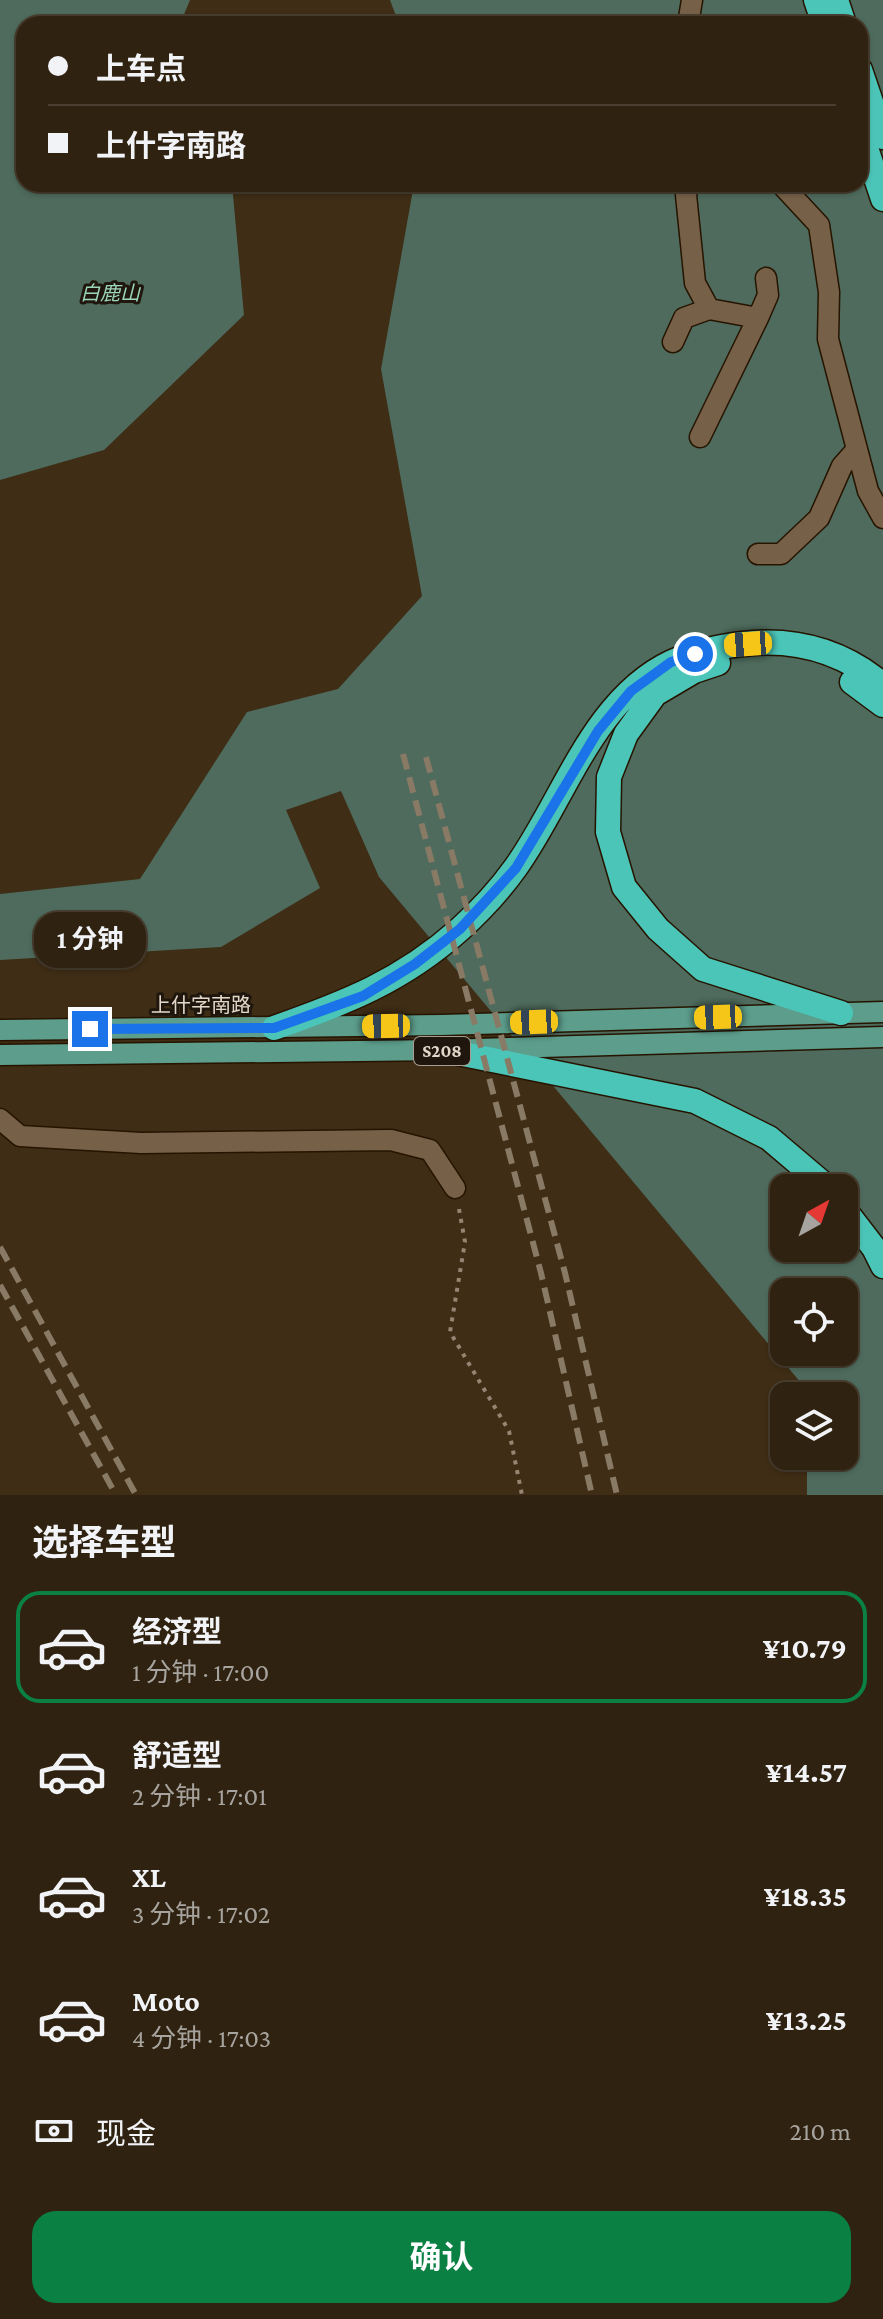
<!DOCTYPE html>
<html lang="zh">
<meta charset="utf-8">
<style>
body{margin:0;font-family:"Crimson Pro","Noto Sans SC",serif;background:#3b2f1e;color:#f1f3f6;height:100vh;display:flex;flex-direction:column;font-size:30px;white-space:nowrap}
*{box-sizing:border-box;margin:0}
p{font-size:26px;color:#a7a49f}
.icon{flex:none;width:44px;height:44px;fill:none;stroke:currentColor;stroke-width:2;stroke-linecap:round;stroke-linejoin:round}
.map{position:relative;height:1495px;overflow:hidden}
.details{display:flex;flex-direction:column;background:#2f2210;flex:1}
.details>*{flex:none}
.hud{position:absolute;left:16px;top:16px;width:852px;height:176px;border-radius:24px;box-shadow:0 2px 6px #0004,0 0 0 2px #4a3f30;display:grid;align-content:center;height:176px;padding:0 32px;background:#2f2210}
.needle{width:52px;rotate:40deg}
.tools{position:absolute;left:770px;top:1174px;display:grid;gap:16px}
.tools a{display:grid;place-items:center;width:88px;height:88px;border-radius:16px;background:#2f2210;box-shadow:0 2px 6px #0004,0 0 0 2px #4a3f30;font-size:40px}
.end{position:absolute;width:36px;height:36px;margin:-18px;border:10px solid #1a73e8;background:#fff;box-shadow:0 0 0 4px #fff}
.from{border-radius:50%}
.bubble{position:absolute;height:56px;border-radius:24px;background:#2f2210;box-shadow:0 2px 6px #0004,0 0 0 2px #4a3f30;font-size:26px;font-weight:700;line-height:56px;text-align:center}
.car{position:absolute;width:24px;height:48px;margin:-24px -12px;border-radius:10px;box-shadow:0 0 6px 2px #0007;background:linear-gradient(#f5c518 24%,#345 0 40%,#f5c518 0 76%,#345 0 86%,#f5c518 0)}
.hud b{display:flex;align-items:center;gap:28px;height:76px;font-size:30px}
.hud b+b{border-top:2px solid #4a3f30}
.hud i{width:20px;height:20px;background:#f1f3f6}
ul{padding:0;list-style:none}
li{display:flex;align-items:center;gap:24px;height:112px;margin:0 16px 12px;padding:0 16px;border:4px solid transparent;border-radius:24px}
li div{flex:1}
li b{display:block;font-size:30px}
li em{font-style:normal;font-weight:700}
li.active{border-color:#0b8043}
li>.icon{width:72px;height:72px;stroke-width:1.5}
h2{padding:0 32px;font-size:36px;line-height:96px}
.pay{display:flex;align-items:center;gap:20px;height:88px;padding:0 32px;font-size:30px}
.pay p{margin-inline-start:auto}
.primary-button{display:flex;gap:16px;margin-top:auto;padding:16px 32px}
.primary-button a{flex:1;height:92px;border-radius:24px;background:#0b8043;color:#fff;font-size:32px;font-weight:700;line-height:92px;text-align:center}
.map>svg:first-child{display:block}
.forest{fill:#4e6b5d;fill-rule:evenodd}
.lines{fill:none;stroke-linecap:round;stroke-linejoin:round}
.street-casing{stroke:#261400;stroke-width:23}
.primary-casing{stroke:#261400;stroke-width:23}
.highway-casing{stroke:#261400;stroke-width:27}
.path{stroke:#958674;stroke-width:4;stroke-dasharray:4 6;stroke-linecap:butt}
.street{stroke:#766148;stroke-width:20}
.primary{stroke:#5c9d8b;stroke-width:20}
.highway{stroke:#4bc5b8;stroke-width:24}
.rail{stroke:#897a66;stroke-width:6;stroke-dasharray:16 8;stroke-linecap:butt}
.route{stroke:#1a73e8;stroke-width:10}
.labels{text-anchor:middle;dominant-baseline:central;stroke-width:6;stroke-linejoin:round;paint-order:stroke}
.shield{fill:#1f170d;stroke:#a89d91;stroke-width:2}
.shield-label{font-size:18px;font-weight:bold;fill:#e3d7c9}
.park-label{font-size:20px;font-style:italic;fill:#9bd5ba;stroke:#1f170d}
.street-label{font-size:20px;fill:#e3d7c9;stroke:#1f170d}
</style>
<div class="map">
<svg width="883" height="1495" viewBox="0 0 883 1495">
<rect width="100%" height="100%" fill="#3f2d15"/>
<path class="forest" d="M 0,0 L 190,0 L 180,24 L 24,24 L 24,184 L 232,184 L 244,315 L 104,450 L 0,480 Z
M 390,0 L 883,0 L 883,1495 L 807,1495 L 807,1456 L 844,1456 L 844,1396 L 807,1396 L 806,1389 L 379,877 L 341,791 L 286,810 L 320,888 L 221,947 L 0,960 L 0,894 L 140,879 L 247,712 L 338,689 L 422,596 L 381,369 L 414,184 L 860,184 L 860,24 L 399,24 ZM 784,1188 L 844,1188 L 844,1248 L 784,1248 ZM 784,1292 L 844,1292 L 844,1352 L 784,1352 Z"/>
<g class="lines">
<defs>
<path id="street" d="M 688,24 L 692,0
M 689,184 L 686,195 L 695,283 L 709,309 L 758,318 L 768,295 L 766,278
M 781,184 L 819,225 L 829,292 L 828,339 L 868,491 L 883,518
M 673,342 L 684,318 L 709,309
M 700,437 L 758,318
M 758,554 L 781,554 L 819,518 L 842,466 L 857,449
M 0,1119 L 20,1136 L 141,1143 L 391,1140 L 430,1150 L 455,1188"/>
<path id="primary" d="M 0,1030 L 442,1025 L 883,1012
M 0,1055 L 443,1050 L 883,1037"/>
<path id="highway" d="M 816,0 L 824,24
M 836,0 L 844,24
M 860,70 L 883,137
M 860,130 L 883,199
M 718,663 L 694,671 L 655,694 L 626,734 L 609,777 L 608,832 L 624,887 L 658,929 L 703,969 L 841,1013
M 852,682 L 883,705
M 274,1028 C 345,1003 402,981 459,930 C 479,912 501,888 516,867 C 564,800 593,699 672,662 C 699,650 726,645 754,643 C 802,640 846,654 883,685
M 443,1050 L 695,1101 L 769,1138 L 828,1188
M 844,1209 L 874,1248 L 883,1266"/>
</defs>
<use href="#street" class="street-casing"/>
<use href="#primary" class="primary-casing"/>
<use href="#highway" class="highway-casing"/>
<path class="path" d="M 459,1209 L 465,1242 L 450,1332 L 509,1431 L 522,1495"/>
<use href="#street" class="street"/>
<use href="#primary" class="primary"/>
<use href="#highway" class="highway"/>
<path class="rail" d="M 403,754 L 541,1273 L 592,1495
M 426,757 L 565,1273 L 617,1495
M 0,1247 L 136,1495
M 0,1285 L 116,1495"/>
</g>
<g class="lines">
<path class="route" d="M 90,1029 L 274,1028 L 363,996 L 415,964 L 460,929 L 516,868 L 598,731 L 631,691 L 671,662 L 695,654"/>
</g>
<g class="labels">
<rect class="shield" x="414" y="1037" width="56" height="28" rx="6"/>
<g class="shield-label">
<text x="442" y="1051">S208</text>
</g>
<g class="park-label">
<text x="110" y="293">白鹿山</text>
</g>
<g class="street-label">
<text x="201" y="1005">上什字南路</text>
</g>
</g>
</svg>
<div class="tools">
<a><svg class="needle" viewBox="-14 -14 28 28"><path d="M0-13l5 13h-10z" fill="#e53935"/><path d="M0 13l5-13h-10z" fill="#a7a49f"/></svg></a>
<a><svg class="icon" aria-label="locate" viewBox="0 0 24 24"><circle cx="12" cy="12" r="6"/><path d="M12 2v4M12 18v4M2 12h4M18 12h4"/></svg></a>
<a><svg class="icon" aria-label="layers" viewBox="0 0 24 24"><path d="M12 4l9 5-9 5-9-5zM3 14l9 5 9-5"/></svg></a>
</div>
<i class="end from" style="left:695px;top:654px"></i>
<i class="end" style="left:90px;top:1029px"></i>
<div class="bubble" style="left:34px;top:912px;width:112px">1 分钟</div>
<i class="car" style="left:748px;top:644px;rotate:266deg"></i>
<i class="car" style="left:718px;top:1017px;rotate:268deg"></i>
<i class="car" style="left:534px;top:1022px;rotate:268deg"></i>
<i class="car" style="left:386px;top:1026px;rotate:269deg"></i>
<div class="hud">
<b><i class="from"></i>上车点</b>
<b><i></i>上什字南路</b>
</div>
</div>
<section class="details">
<h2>选择车型</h2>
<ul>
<li class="active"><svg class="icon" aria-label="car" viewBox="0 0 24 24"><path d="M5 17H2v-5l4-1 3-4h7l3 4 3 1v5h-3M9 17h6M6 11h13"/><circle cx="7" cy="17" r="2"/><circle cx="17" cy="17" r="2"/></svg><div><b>经济型</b><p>1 分钟 · 17:00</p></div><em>¥10.79</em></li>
<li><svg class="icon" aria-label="car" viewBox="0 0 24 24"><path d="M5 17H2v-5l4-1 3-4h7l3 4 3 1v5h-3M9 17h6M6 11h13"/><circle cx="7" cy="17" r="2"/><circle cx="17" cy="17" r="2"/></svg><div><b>舒适型</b><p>2 分钟 · 17:01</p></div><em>¥14.57</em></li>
<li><svg class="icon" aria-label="car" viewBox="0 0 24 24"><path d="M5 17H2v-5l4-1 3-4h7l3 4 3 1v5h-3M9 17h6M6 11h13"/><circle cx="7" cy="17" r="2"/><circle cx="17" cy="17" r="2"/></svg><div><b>XL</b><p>3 分钟 · 17:02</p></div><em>¥18.35</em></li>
<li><svg class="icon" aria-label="car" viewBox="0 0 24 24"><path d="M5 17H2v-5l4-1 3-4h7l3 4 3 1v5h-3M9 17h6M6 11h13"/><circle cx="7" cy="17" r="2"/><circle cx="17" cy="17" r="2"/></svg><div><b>Moto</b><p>4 分钟 · 17:03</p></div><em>¥13.25</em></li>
</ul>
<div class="pay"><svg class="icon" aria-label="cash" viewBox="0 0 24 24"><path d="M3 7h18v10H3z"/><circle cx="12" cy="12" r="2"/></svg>现金<p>210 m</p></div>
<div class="primary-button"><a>确认</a></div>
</section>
